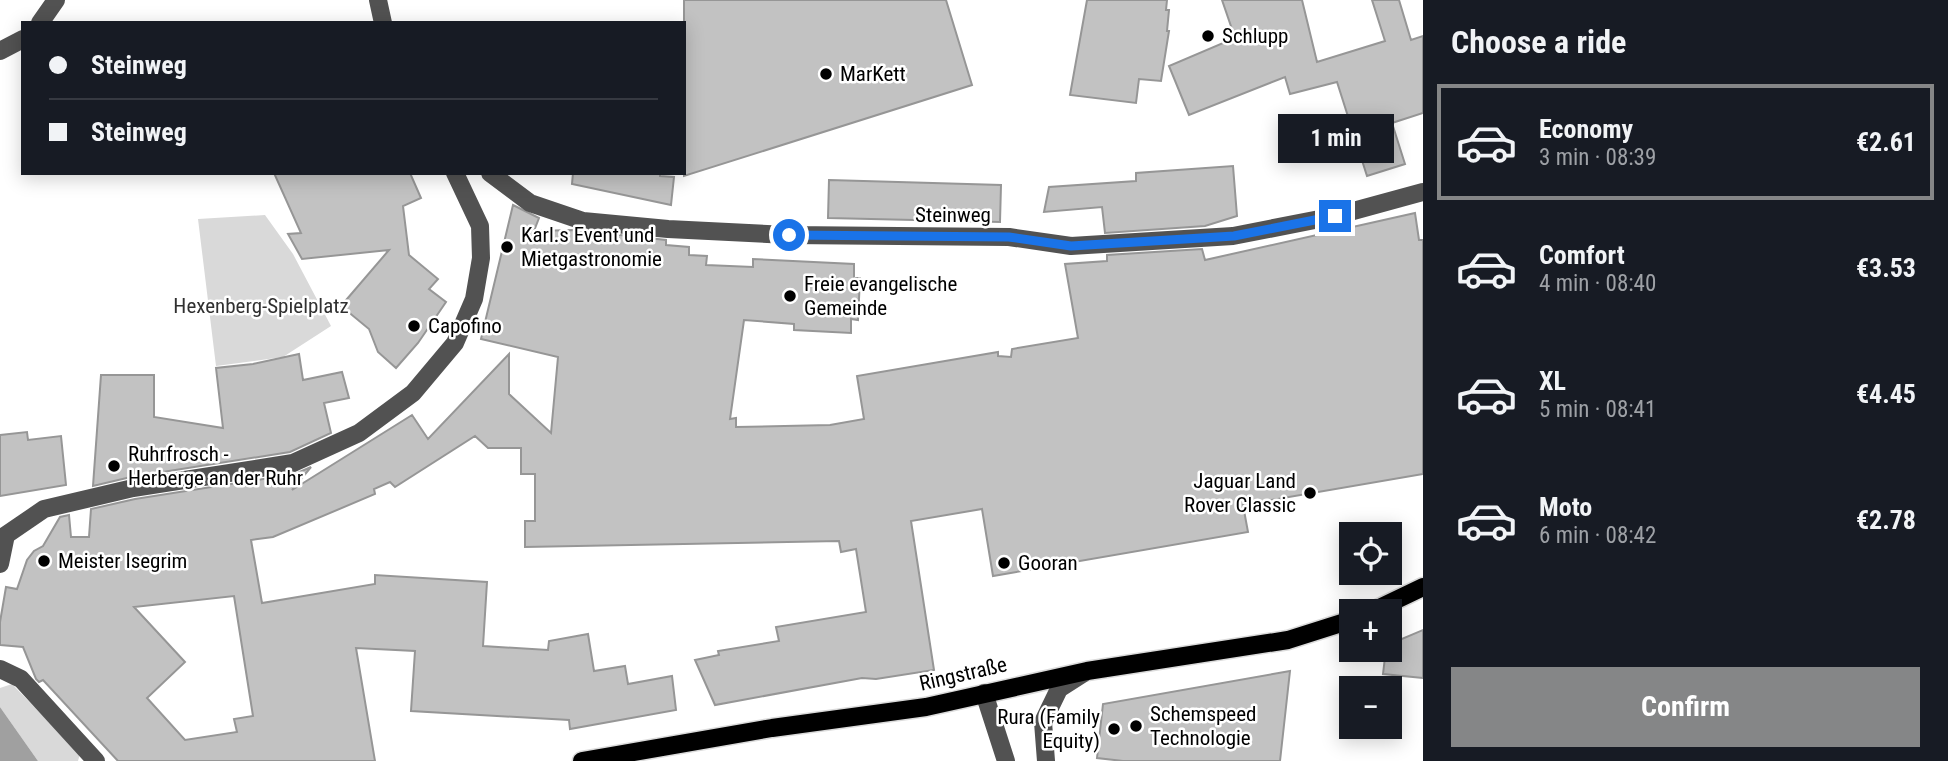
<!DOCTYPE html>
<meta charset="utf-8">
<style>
body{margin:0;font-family:"Roboto Condensed",sans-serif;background:#242831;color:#f1f3f6;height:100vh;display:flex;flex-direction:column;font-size:26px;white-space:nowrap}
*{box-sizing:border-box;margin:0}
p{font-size:23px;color:#9ea1a6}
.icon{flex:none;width:38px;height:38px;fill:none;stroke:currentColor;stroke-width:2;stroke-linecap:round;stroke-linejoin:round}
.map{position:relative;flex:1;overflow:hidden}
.sheet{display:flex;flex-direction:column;background:#171b24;width:525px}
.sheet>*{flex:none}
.banner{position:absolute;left:21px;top:21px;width:665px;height:154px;border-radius:0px;box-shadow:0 4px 18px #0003;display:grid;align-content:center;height:154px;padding:0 28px;background:#171b24}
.tools{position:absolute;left:1339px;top:522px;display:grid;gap:14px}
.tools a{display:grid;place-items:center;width:63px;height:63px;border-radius:0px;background:#171b24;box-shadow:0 4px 18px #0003;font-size:35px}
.end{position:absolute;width:32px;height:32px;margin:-16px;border:9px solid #1a73e8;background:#fff;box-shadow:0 0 0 4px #fff}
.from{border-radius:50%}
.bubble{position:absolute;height:49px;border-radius:0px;background:#171b24;box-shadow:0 4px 18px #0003;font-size:23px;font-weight:700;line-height:49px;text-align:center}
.banner b{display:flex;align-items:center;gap:24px;height:66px;font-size:26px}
.banner b+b{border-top:2px solid #363941}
.banner i{width:18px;height:18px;background:#f1f3f6}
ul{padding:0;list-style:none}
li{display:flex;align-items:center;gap:21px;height:116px;margin:0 14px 10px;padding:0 14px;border:4px solid transparent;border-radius:0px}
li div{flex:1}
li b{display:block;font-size:26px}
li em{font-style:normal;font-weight:700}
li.selected{border-color:#858687}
li>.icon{width:63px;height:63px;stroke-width:1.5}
h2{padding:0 28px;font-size:32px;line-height:84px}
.button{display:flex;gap:14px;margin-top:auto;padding:14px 28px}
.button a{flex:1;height:80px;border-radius:0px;background:#858687;color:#fff;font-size:28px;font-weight:700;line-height:80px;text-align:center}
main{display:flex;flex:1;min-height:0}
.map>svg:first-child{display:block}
.green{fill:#d9d9d9}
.water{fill:#a0a0a0}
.building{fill:#c2c2c2;stroke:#969696;stroke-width:2;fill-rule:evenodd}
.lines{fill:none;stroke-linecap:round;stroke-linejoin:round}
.major-casing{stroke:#dbdbdb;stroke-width:21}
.minor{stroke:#525252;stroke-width:18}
.major{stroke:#000;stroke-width:18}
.route{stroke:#1a73e8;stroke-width:9}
.poi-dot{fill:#000;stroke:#fff;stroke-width:2.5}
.labels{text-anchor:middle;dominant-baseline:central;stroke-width:5;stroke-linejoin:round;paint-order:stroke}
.poi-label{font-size:21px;fill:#000;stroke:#fff;text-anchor:start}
.street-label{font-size:21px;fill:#000;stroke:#fff}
.park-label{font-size:21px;fill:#303030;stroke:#fff}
</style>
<main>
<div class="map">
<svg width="1423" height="761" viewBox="0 0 1423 761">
<rect width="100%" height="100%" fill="#fff"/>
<path class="green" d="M 265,215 L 293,254 L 331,326 L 283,357 L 216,366 L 198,219 Z
M 12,684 L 80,754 L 78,761 L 38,761 L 0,707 L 0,688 Z"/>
<path class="water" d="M 0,707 L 38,761 L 0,761 Z"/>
<path class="building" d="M 684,0 L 946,0 L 972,85 L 684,176 Z
M 1087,0 L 1167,0 L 1166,10 L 1169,10 L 1167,31 L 1169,31 L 1161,81 L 1139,79 L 1136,103 L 1070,95 Z
M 1222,0 L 1302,0 L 1317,62 L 1385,41 L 1372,0 L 1399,0 L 1411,40 L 1423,36 L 1423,113 L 1392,123 L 1405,164 L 1367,176 L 1337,82 L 1290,94 L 1285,77 L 1189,115 L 1169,66 L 1235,38 Z
M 1233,166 L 1237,216 L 1205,226 L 1105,233 L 1102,207 L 1044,212 L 1049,187 L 1136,181 L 1136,173 Z
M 274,173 L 410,173 L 421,198 L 403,206 L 409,255 L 438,279 L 429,289 L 446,302 L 418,343 L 396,368 L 378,352 L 369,329 L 341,306 L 389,250 L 302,259 L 288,234 L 301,233 Z
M 573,173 L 660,173 L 660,176 L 674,177 L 671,205 L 572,184 Z
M 829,180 L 1001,185 L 1000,222 L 828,218 Z
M 513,205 L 539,218 L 534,231 L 574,230 L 666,240 L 666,245 L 689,247 L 689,255 L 707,256 L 706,265 L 753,267 L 753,259 L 854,264 L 854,278 L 860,278 L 858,320 L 851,319 L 851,333 L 794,330 L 794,324 L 744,320 L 730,419 L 736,418 L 736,427 L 830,425 L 864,419 L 857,376 L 998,352 L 998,356 L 1011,357 L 1012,349 L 1078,338 L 1065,264 L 1107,261 L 1107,255 L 1202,249 L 1205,260 L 1415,213 L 1419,240 L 1423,240 L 1423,474 L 1243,505 L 1248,532 L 993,576 L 982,509 L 911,521 L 934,670 L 876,679 L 862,678 L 715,705 L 695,660 L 719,655 L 718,651 L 779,641 L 776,627 L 866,612 L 856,549 L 841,552 L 839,541 L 525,547 L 525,521 L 535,521 L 535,474 L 521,474 L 521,448 L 488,448 L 475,436 L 395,487 L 390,482 L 374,489 L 375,494 L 273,537 L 251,540 L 262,603 L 375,584 L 375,575 L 487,582 L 483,646 L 548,650 L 549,641 L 588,634 L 594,671 L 625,666 L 628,684 L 672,676 L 676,710 L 570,729 L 569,720 L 411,711 L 415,651 L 356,648 L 375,761 L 118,761 L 43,680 L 39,682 L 36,679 L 23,647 L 0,645 L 0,622 L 6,587 L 17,589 L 27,560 L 34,551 L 43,546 L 60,517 L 69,515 L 71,537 L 89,537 L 91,509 L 135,499 L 295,474 L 311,467 L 292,490 L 412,415 L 428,439 L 509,354 L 509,394 L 551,433 L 558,357 L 481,339 ZM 234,596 L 253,716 L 234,719 L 237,732 L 185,740 L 147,698 L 185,662 L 134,607 Z
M 299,354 L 303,380 L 342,372 L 349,398 L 324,403 L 331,433 L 290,452 L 131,477 L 93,486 L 101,375 L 154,375 L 154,417 L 223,428 L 216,368 L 253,364 Z
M 27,432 L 28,440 L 61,436 L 66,485 L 0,496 L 0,435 Z
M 1423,630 L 1423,678 L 1383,674 L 1386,649 L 1390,649 L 1390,644 Z
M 1290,671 L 1280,761 L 1123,761 L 1097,758 L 1103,704 Z"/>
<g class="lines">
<defs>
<path id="major" d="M 1373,611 L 1423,587
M 582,761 L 772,728 L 926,707 L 1087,671 L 1288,640 L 1351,620"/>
</defs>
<use href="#major" class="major-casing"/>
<path class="minor" d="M 378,0 L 383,23
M 40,23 L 56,0
M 0,51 L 23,39
M 490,173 L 530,203 L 583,221 L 668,229 L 788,235 L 1009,237 L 1071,246 L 1233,236 L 1335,216 L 1423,192
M 6,535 L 44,509 L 133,488 L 293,463 L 359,433 L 413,393 L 455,343 L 474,299 L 481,258 L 480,226 L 455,173
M 0,564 L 6,535
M 0,669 L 21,679 L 96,761
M 984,693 L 1006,761
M 1046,761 L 1043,722 L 1059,689 L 1084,673"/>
<use href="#major" class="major"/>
</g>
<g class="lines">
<path class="route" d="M 789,235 L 1009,237 L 1071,246 L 1234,236 L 1335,216"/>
</g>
<g class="poi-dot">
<circle cx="1208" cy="36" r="7"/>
<circle cx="826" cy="74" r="7"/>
<circle cx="507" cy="247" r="7"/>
<circle cx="790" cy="296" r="7"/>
<circle cx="414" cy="326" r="7"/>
<circle cx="114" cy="466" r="7"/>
<circle cx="1310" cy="493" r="7"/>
<circle cx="44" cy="561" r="7"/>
<circle cx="1004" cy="563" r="7"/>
<circle cx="1136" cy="726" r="7"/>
<circle cx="1114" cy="729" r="7"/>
</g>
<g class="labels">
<g class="poi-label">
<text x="1222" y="36">Schlupp</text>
<text x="840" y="74">MarKett</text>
<text x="521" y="235">Karl.s Event und<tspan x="521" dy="24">Mietgastronomie</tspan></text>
<text x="804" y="284">Freie evangelische<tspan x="804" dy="24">Gemeinde</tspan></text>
<text x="428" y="326">Capofino</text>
<text x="128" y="454">Ruhrfrosch -<tspan x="128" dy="24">Herberge an der Ruhr</tspan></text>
<text x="1296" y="481" text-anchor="end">Jaguar Land<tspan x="1296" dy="24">Rover Classic</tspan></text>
<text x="58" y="561">Meister Isegrim</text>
<text x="1018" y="563">Gooran</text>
<text x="1150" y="714">Schemspeed<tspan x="1150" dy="24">Technologie</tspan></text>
<text x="1100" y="717" text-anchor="end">Rura (Family<tspan x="1100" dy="24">Equity)</tspan></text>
</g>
<g class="street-label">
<text x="953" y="215">Steinweg</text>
<text transform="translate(963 674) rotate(-13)">Ringstraße</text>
</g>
<g class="park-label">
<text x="261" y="306">Hexenberg-Spielplatz</text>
</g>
</g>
</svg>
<div class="tools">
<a><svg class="icon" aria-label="locate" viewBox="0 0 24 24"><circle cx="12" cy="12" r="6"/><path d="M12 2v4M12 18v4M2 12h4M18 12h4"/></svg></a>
<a>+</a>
<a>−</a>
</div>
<i class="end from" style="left:789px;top:235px"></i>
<i class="end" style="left:1335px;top:216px"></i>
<div class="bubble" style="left:1278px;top:114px;width:116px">1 min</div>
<div class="banner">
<b><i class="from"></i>Steinweg</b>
<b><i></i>Steinweg</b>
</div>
</div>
<section class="sheet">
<h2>Choose a ride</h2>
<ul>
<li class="selected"><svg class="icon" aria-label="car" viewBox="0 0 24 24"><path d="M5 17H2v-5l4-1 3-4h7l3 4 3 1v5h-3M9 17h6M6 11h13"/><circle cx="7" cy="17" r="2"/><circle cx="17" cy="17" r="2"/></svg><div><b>Economy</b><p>3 min · 08:39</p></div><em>€2.61</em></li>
<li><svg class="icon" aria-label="car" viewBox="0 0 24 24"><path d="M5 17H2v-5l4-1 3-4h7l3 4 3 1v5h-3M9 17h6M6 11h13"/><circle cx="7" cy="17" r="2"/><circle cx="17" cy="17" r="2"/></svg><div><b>Comfort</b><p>4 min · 08:40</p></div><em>€3.53</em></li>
<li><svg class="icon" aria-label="car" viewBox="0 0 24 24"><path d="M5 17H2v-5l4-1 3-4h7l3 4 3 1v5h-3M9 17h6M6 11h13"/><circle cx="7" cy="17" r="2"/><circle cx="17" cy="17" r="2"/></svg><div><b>XL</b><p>5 min · 08:41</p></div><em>€4.45</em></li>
<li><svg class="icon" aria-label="car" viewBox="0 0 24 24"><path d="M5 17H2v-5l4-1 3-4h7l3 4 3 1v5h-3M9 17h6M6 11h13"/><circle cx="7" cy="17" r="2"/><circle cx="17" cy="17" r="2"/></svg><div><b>Moto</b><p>6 min · 08:42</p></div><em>€2.78</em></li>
</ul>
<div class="button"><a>Confirm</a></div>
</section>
</main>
